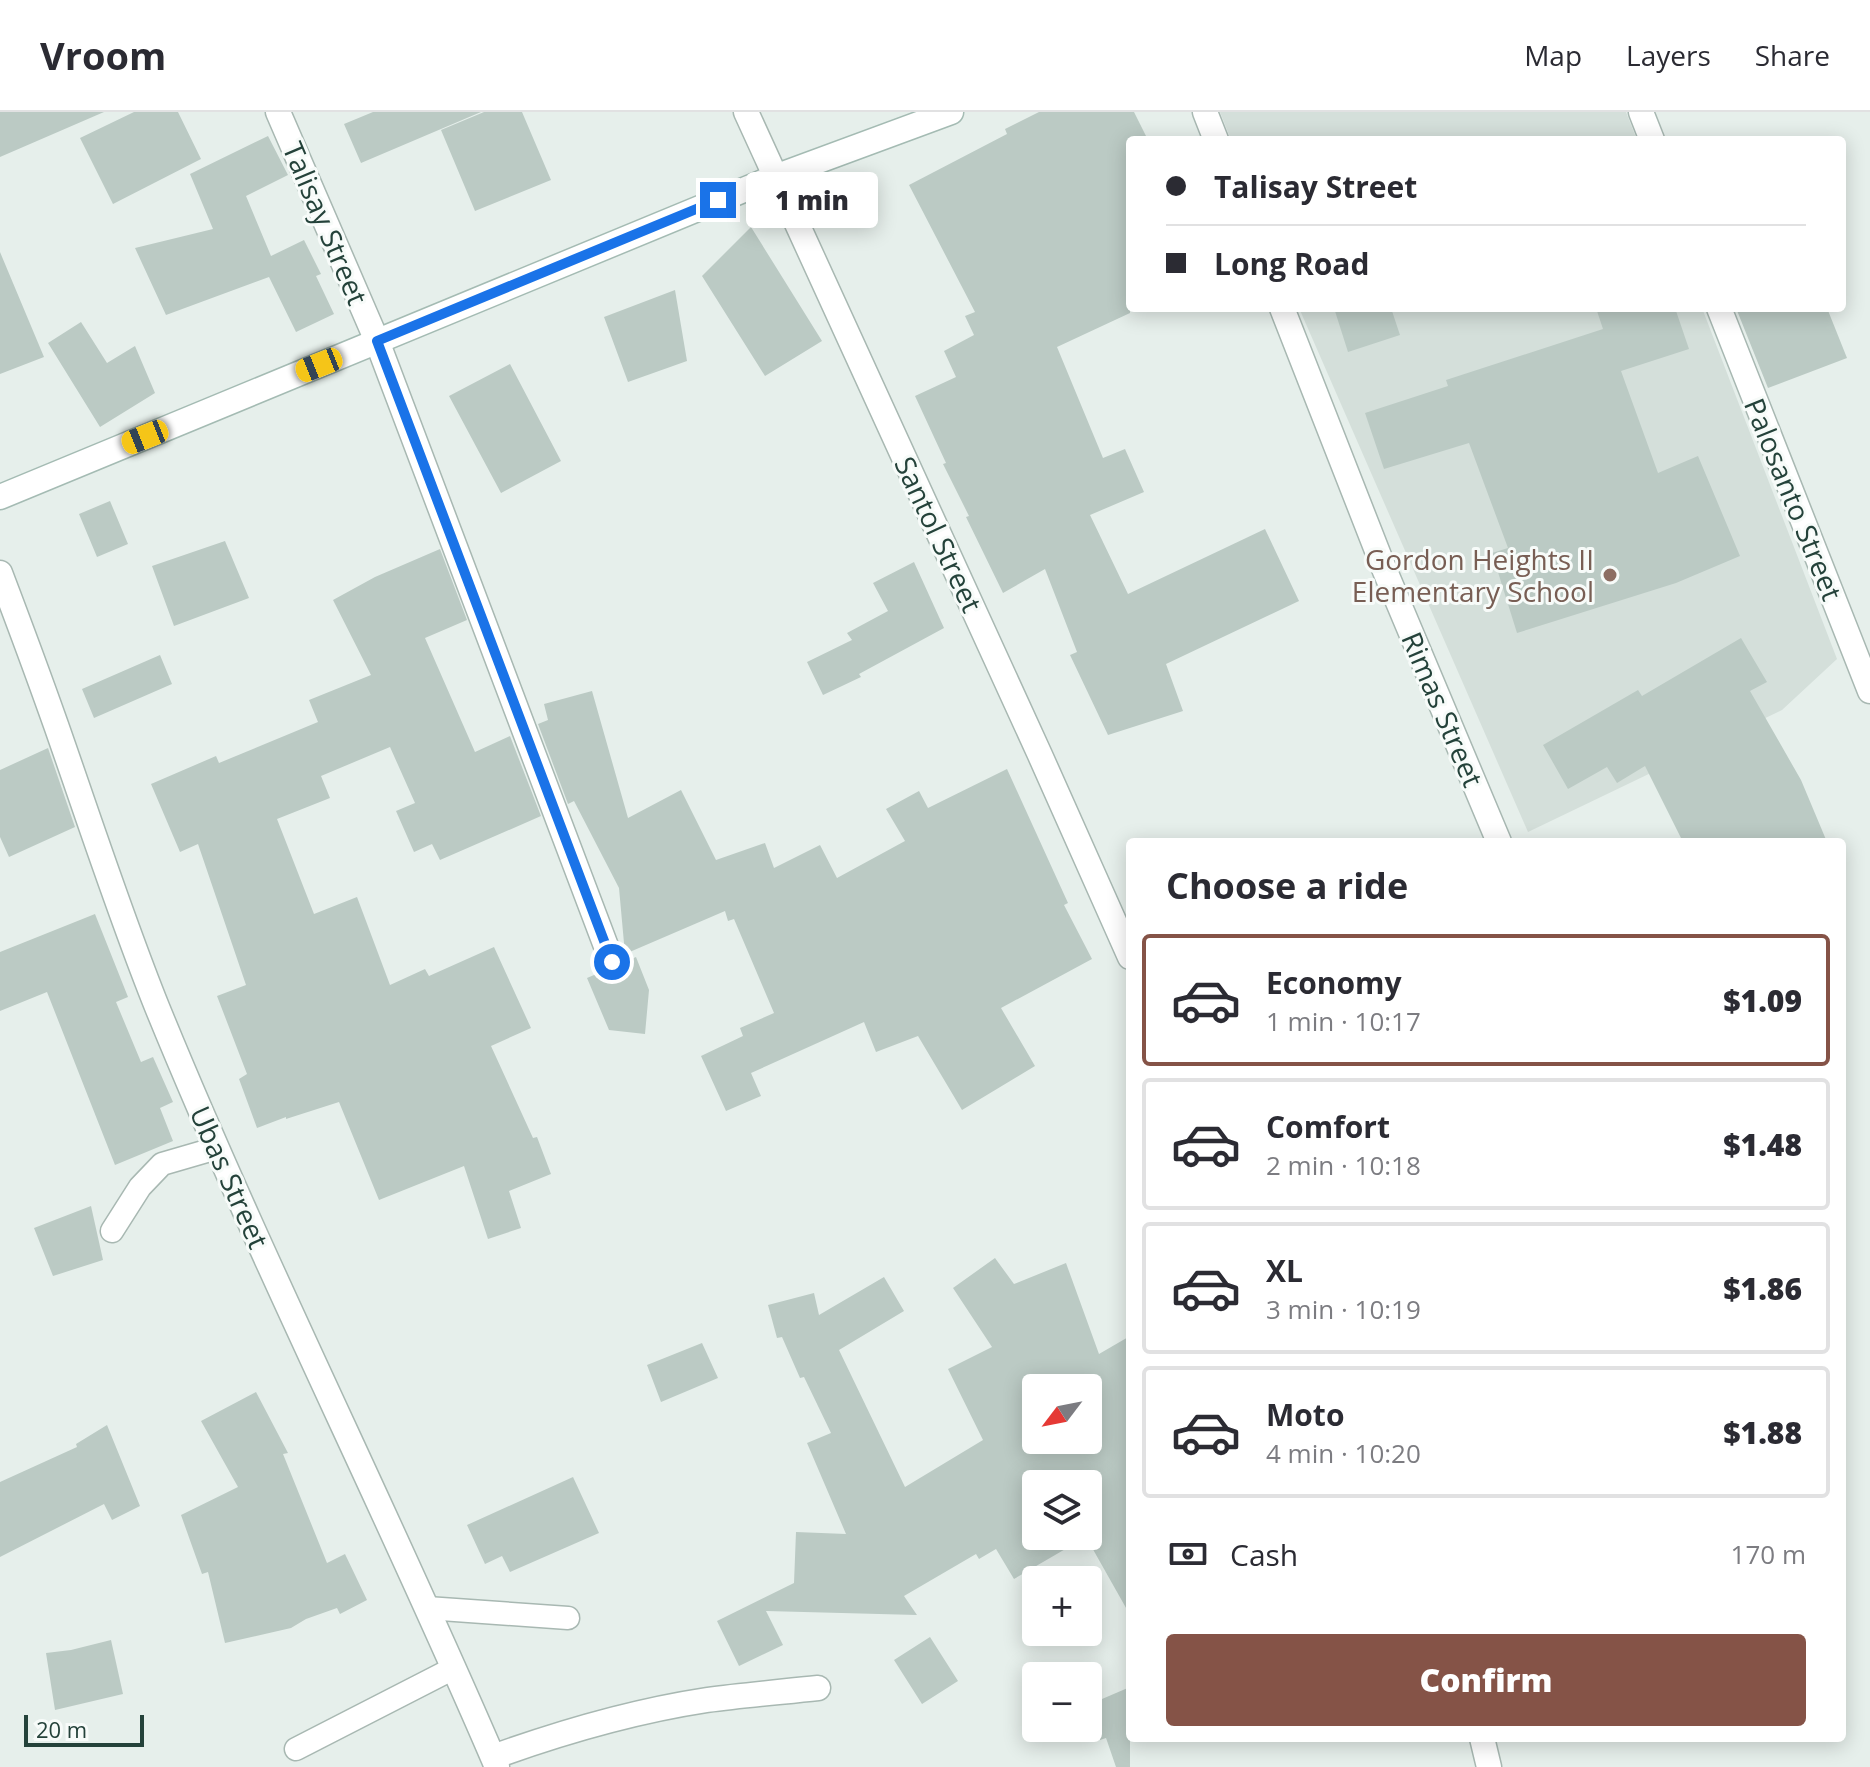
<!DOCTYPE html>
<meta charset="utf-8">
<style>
body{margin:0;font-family:"Open Sans",sans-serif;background:#f7f7f7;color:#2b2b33;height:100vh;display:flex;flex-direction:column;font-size:30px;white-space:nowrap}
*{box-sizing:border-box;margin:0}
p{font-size:26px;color:#7c7c81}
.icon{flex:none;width:44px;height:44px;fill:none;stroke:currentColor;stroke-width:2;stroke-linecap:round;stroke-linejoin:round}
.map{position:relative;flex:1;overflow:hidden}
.drawer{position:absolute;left:1126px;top:726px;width:720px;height:904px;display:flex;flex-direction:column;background:#fff;border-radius:8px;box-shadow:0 4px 20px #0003}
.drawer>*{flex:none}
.top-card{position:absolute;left:1126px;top:24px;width:720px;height:176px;border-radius:8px;box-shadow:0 4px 20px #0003;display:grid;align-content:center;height:176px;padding:0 40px;background:#fff}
.needle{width:52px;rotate:238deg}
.fabs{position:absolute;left:1022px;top:1262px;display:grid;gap:16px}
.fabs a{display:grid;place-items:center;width:80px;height:80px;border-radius:8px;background:#fff;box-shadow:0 4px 20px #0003;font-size:40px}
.scale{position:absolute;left:24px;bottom:20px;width:120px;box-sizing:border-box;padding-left:8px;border:4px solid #24423a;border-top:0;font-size:22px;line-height:28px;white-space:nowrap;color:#24423a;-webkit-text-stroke:6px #f7fbf9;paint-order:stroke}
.end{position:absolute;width:36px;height:36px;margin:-18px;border:10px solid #1a73e8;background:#fff;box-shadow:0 0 0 4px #fff}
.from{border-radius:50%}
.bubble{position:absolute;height:56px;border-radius:8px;background:#fff;box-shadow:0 4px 20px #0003;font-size:26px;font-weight:800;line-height:56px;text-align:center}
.car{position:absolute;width:24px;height:48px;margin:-24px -12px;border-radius:10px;box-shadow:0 0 6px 2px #0007;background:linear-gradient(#f5c518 24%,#345 0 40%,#f5c518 0 76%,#345 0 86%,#f5c518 0)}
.top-card b{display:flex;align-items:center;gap:28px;height:76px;font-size:30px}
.top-card b+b{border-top:2px solid #e1e1e2}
.top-card i{width:20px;height:20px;background:#2b2b33}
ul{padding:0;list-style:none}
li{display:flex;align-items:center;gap:24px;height:132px;margin:0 16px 12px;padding:0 24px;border:4px solid #e1e1e2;border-radius:8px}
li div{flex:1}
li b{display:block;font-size:30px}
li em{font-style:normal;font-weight:800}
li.active{border-color:#855347}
li>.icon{width:72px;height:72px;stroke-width:1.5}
h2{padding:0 40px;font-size:36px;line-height:96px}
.pay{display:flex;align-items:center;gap:20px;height:88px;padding:0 40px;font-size:30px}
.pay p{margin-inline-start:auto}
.button{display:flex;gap:16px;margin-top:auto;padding:16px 40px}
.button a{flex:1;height:92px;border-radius:8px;background:#855347;color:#fff;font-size:32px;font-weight:800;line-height:92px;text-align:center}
header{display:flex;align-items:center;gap:48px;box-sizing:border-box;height:112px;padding:0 40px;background:#fff;border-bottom:2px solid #e1e1e2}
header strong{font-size:38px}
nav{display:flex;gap:44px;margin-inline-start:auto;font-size:28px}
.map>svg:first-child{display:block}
.built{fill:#d4dfda}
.building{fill:#bbcac4;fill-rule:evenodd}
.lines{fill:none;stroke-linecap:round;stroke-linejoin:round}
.lane-casing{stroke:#a8b8b2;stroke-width:25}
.street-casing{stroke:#a8b8b2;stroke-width:27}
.secondary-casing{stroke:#a4bbb3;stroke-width:27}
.lane{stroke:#fff;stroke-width:22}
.street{stroke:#fff;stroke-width:24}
.secondary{stroke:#fff;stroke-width:24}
.route{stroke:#1a73e8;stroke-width:10}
.education-dot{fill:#8d6e63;stroke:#f7fbf9;stroke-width:3}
.labels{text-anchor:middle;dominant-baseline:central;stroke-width:6;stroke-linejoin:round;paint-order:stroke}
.street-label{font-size:28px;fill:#24423a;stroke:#f7fbf9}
.education-label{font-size:28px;fill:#785e54;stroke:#f7fbf9;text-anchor:end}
</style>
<header>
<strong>Vroom</strong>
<nav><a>Map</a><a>Layers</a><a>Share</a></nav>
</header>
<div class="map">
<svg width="1870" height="1655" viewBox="0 0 1870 1655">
<rect width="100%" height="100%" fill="#e6efeb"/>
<path class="built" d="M 1220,0 L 1626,0 L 1637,28 L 1231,28 Z
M 1299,196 L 1702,196 L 1837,547 L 1782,598 L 1528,720 Z"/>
<path class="building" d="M 0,0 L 104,0 L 0,45 Z
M 134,0 L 178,0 L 201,47 L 113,92 L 80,26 Z
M 373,0 L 481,0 L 361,51 L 344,12 Z
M 484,0 L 522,0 L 551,68 L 475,99 L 441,18 Z
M 1039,0 L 1134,0 L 1147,26 L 1130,28 L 1130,201 L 1057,235 L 1103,346 L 1125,337 L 1144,380 L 1090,403 L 1128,482 L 1265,417 L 1299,489 L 1166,552 L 1183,599 L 1108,623 L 1070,543 L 1077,540 L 1045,457 L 1003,481 L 966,405 L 969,404 L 943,352 L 946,351 L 915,284 L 956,265 L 944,239 L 974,223 L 965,204 L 975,200 L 909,73 L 1007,22 L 1005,17 Z
M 268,24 L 288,63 L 246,84 L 271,144 L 304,128 L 321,162 L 316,164 L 334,202 L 296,220 L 269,165 L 166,203 L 135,136 L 213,117 L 190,62 Z
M 751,115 L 822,229 L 765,264 L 702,164 Z
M 0,140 L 44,245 L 0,262 Z
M 675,178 L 687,249 L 628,270 L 604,205 Z
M 1334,196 L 1391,196 L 1400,223 L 1348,240 Z
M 1596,196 L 1675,196 L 1689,237 L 1621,259 L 1658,361 L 1698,344 L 1740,444 L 1676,471 L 1517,521 L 1492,441 L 1508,436 L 1469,331 L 1384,357 L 1365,301 L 1448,274 L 1446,268 L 1603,217 Z
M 1736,196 L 1827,196 L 1847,246 L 1768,276 Z
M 81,210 L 107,251 L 135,234 L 155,281 L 100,315 L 48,231 Z
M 510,252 L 561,349 L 501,381 L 449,284 Z
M 110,389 L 128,432 L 97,445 L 79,402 Z
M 225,429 L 249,486 L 174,514 L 152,454 Z
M 440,437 L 467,508 L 425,526 L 475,640 L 510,624 L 541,704 L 440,748 L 432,732 L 414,740 L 396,699 L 415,691 L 390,635 L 321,664 L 330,686 L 277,707 L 314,802 L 357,785 L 390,873 L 425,857 L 429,864 L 494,835 L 531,916 L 491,934 L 533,1026 L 537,1025 L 551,1062 L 509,1079 L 521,1116 L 488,1127 L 464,1054 L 379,1088 L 339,990 L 286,1007 L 286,1005 L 257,1016 L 239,967 L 247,962 L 217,884 L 246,873 L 198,732 L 180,740 L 151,672 L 216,644 L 219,651 L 318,610 L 309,588 L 371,563 L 333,488 L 375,465 Z
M 914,450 L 944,516 L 859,562 L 861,565 L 823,583 L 807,550 L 852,528 L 847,521 L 888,499 L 873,471 Z
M 1741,526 L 1767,570 L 1750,579 L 1801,668 L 1827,730 L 1683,730 L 1645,654 L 1617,671 L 1607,655 L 1568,677 L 1543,633 L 1638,578 L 1642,584 Z
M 160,543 L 172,572 L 94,606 L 82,577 Z
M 592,579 L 628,706 L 681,678 L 716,748 L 765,731 L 774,756 L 820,733 L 837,766 L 905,729 L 886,697 L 919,679 L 928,696 L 1007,657 L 1068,791 L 1064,793 L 1092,847 L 1001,896 L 1035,954 L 962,998 L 918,924 L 876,940 L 864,910 L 751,961 L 761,984 L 726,999 L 701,944 L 743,924 L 740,916 L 774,901 L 734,807 L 728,809 L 725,799 L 625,842 L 619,776 L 574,689 L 568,692 L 538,612 L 548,608 L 544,592 Z
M 48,636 L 75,715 L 9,745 L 0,725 L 0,658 Z
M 95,802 L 128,885 L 116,890 L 141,950 L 153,945 L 173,990 L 160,996 L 173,1029 L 115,1053 L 47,880 L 0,899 L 0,840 Z
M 636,845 L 649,878 L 645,922 L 609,918 L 587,866 L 601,860 L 609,865 L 618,864 L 624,859 L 627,849 Z
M 91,1094 L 103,1148 L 53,1164 L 34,1116 Z
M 995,1146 L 1014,1172 L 1066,1151 L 1099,1242 L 1130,1224 L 1130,1503 L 1086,1425 L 1014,1467 L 996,1437 L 979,1447 L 976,1442 L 904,1484 L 917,1503 L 766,1499 L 783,1533 L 739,1554 L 717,1509 L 794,1471 L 796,1420 L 846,1422 L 807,1331 L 831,1321 L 804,1265 L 800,1266 L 782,1225 L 777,1226 L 768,1193 L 814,1181 L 819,1203 L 884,1165 L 904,1199 L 839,1238 L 905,1375 L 983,1328 L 948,1257 L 992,1235 L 953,1176 ZM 1036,1276 L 1088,1276 L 1088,1328 L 1036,1328 ZM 1036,1372 L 1088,1372 L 1088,1424 L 1036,1424 Z
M 702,1231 L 718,1266 L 661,1290 L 647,1253 Z
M 256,1280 L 288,1341 L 283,1342 L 327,1451 L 345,1442 L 367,1488 L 340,1502 L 337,1496 L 306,1507 L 291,1516 L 225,1531 L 208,1460 L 202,1462 L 181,1403 L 238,1375 L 201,1309 Z
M 107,1313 L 140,1394 L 112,1408 L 104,1392 L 0,1445 L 0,1370 L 77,1335 L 76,1332 Z
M 573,1365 L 599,1421 L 510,1460 L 502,1444 L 485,1452 L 467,1413 Z
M 930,1525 L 958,1569 L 922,1592 L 894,1548 Z
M 111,1528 L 123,1582 L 55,1598 L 46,1541 L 71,1538 Z
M 1130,1575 L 1130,1655 L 1116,1655 L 1106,1626 L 1100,1628 L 1088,1593 Z"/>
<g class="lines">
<defs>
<path id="lane" d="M 112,1119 L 140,1075 L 162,1052 L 217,1036
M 427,1496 L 568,1506
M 296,1637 L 454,1556"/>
<path id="street" d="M 278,0 L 377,229 L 612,850
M 746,0 L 1040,643 L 1130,845
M 1205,0 L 1216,28
M 1641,0 L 1652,28
M 1282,196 L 1385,459 L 1499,730
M 1719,196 L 1870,579
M 0,461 C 19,511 38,562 56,613 C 89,707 120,803 157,895 C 262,1152 388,1400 497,1655
M 1482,1626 L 1489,1655
M 493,1645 C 562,1620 635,1599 707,1588 C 744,1583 781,1580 818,1576"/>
<path id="secondary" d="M 0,385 L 775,65 L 951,0"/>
</defs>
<use href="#lane" class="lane-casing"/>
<use href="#street" class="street-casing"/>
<use href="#secondary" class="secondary-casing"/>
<use href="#lane" class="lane"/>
<use href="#street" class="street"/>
<use href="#secondary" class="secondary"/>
</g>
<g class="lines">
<path class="route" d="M 612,850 L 377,229 L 718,88"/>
</g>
<circle class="education-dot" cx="1610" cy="463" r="8"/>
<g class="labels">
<g class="street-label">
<text transform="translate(326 111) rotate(67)">Talisay Street</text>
<text transform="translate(1794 387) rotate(68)">Palosanto Street</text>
<text transform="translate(939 422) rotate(65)">Santol Street</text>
<text transform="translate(1443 597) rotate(67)">Rimas Street</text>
<text transform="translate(230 1065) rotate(66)">Ubas Street</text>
</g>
<g class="education-label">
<text x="1594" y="447">Gordon Heights II<tspan x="1594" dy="32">Elementary School</tspan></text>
</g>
</g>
</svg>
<div class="fabs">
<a><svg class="needle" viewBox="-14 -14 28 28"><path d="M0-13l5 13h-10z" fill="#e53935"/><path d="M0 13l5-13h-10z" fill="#7c7c81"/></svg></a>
<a><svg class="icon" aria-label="layers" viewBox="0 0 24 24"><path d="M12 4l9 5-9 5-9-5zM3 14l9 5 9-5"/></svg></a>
<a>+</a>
<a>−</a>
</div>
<div class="scale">20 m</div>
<i class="end from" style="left:612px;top:850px"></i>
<i class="end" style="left:718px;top:88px"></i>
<div class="bubble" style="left:746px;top:60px;width:132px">1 min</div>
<i class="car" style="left:319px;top:253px;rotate:248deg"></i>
<i class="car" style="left:145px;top:325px;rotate:248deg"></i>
<div class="top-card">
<b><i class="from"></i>Talisay Street</b>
<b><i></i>Long Road</b>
</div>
<section class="drawer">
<h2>Choose a ride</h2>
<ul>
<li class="active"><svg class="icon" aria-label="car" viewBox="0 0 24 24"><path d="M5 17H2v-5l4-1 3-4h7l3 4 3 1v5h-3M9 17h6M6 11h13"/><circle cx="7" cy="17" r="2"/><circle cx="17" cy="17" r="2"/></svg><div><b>Economy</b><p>1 min · 10:17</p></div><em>$1.09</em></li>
<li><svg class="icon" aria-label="car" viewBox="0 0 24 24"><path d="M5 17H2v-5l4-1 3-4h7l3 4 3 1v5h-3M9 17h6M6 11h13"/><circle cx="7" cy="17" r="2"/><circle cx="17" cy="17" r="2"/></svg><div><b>Comfort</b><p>2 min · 10:18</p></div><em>$1.48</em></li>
<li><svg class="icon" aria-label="car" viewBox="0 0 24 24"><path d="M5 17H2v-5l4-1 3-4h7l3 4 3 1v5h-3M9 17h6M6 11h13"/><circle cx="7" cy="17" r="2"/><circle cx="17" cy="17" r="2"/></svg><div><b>XL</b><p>3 min · 10:19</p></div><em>$1.86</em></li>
<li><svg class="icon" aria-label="car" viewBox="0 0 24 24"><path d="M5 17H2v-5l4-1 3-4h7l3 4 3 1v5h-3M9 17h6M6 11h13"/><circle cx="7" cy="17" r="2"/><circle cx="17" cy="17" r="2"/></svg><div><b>Moto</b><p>4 min · 10:20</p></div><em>$1.88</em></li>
</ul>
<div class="pay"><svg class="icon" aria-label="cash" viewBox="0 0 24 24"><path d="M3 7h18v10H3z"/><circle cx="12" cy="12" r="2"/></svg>Cash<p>170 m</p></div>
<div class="button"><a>Confirm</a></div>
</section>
</div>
